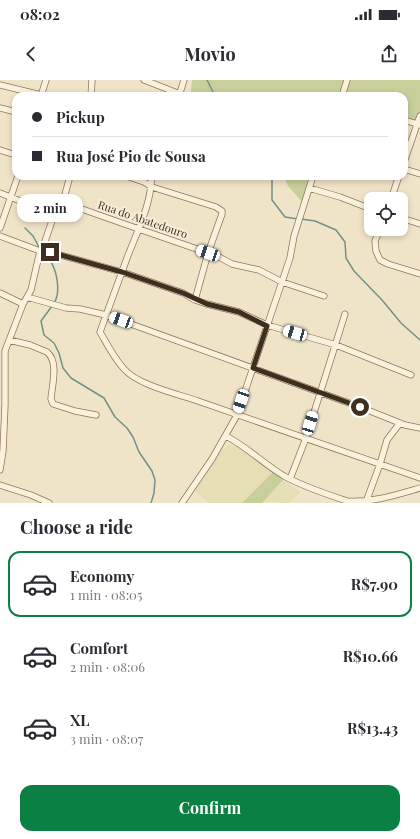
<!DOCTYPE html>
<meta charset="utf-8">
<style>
body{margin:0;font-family:"Playfair Display",serif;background:#f2f2f3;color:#2b2b33;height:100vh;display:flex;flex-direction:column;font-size:15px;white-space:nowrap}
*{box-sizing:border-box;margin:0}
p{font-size:13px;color:#7c7c81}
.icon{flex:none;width:22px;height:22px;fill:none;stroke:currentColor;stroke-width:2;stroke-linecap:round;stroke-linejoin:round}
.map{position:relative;height:423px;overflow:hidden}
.sheet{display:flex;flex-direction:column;background:#fff;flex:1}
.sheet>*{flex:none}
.guide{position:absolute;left:12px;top:12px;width:396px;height:88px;border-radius:12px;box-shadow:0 2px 6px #0003;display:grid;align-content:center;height:88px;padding:0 20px;background:#fff}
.tools{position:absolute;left:364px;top:112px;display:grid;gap:8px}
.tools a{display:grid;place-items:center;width:44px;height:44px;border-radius:8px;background:#fff;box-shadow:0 2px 6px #0003;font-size:20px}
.end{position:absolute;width:18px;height:18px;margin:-9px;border:5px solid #3d2e20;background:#fff;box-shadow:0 0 0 2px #fff}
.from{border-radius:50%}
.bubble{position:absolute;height:28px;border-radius:12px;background:#fff;box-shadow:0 2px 6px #0003;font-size:13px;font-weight:700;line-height:28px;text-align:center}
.car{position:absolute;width:12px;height:24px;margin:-12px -6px;border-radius:5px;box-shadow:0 0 3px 1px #0007;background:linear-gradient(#fff 24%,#345 0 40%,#fff 0 76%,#345 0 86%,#fff 0)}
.guide b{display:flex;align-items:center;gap:14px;height:38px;font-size:15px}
.guide b+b{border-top:1px solid #e1e1e2}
.guide i{width:10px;height:10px;background:#2b2b33}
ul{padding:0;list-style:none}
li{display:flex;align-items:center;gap:12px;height:66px;margin:0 8px 6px;padding:0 12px;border:2px solid transparent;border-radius:12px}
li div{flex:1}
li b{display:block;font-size:15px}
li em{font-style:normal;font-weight:700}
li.selected{border-color:#0b8043}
li>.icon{width:36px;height:36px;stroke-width:1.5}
h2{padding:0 20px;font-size:18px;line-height:48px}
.primary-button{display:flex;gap:8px;margin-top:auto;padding:8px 20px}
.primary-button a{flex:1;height:46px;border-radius:12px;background:#0b8043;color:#fff;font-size:16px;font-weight:700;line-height:46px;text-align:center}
.status{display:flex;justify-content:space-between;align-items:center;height:28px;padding:0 20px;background:#fff;direction:ltr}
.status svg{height:11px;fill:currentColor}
header{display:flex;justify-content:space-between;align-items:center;height:52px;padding:0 20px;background:#fff;font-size:18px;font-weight:700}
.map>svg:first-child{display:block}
.farmland{fill:#e6deb5}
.green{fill:#c9cf9b}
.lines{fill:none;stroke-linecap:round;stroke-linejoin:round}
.stream{stroke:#6f938a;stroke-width:1.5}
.minor-casing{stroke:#8d765c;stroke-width:7}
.minor{stroke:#faf1dc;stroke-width:5.5}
.route{stroke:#3d2e20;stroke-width:5}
.labels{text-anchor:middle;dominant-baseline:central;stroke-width:4;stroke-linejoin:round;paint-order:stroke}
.street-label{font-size:11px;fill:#3d2e20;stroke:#f7eed8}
</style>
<div class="status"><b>08:02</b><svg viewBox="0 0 49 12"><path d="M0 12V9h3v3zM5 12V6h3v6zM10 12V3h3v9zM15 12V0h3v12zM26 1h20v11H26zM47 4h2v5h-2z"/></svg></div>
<header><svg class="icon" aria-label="back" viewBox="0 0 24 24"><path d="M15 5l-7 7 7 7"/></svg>Movio<svg class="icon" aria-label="share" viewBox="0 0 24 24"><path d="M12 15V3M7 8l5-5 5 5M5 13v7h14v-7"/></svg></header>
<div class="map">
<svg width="420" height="423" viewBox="0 0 420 423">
<rect width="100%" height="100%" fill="#f0e4c8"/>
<path class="farmland" d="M 229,365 L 240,367 L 273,392 L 242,423 L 209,423 L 195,411 L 223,369 Z
M 283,400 L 300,412 L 290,423 L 261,422 Z"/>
<path class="green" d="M 192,0 L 420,0 L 420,38 L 419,43 L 404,37 L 404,16 L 355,16 L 341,10 L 339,16 L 195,16 L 191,12 Z
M 284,96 L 312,96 L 303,123 L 288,106 Z
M 273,392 L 283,400 L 262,423 L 242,423 Z"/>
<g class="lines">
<path class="stream" d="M 207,0 L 215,16
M 272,96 L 272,120 L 285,137 L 298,139
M 301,139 L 315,141 L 336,150 L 345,162 L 346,178 L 354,191 L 382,220 L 401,243 L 420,260
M 25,148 L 33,156 L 40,169
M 42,172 C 45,175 49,179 51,182 C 57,192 61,213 54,223
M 52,226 L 41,241 L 44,255 L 54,263 L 59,273 L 63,288 L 71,298 L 104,318 L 115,337 L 127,348 L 133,357 L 139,372 L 152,391 L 155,400 L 154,413 L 151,423"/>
<defs>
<path id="minor" d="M 144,0 L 180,14
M 0,5 L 41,15
M 41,16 L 46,0
M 91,16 L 92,0
M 179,16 L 184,0
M 342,16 L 347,0
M 0,28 L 16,32
M 404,40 L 420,45
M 0,70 L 16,75
M 404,82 L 420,36
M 404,89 L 420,94
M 126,96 L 144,102 L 152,107 L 216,127 L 222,131 L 222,134 L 208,173 L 195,220
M 151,96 C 153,121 136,154 127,178 C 118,202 109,227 100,252 C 107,264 114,278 124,289 C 138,305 177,314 198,321 L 420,398
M 309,108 L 340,117 L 371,129
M 0,113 L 23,122 L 49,134 L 55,132
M 391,119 L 399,96
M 63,122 C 111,140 160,156 208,173 L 219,177 L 232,184 L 259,190 L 282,202 L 324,216
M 401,138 L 420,144
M 0,148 L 18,96
M 380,149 L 375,161 L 376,171 L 380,180 L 388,184 L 420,194
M 0,156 L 40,171
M 42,170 L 122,192 L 183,213 L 195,220 L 207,224 L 239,232 L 267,245 L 336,265 L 411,295
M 0,213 L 23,224
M 27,217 L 66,228 L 80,229 L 106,235 L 360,327 L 405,345 L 420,348
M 9,260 L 30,265 L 47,272
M 47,272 C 59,282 52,305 51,319 L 53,324 L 75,331 L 96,335
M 226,356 C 247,367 264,384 284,396 C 304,407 326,414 347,421 C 372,423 396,415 420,408
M 0,390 L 3,371 L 5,325 L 5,271 L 23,224 L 31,210 L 40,171 L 42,170 L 55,132 L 63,122 L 70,96
M 290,399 L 306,358 L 345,234
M 0,405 L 31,415 L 49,423
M 366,422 L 380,384 L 387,360 L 400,343
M 182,423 L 212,379 L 237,335 L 290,178 L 294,156 L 313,96"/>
</defs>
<use href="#minor" class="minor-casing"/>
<use href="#minor" class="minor"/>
</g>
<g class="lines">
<path class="route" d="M 50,172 L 122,192 L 183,213 L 207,224 L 239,232 L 267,246 L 253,288 L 360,327"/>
</g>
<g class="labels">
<g class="street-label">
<text transform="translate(143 139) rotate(19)">Rua do Abatedouro</text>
</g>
</g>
</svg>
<div class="tools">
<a><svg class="icon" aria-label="locate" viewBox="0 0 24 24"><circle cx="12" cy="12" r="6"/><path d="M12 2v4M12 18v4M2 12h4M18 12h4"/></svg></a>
</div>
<i class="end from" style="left:360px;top:327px"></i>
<i class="end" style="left:50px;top:172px"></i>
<div class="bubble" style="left:17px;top:114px;width:66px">2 min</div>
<i class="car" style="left:208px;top:173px;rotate:289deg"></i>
<i class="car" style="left:121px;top:240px;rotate:290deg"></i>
<i class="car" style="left:295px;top:253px;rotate:286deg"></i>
<i class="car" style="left:241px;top:321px;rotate:199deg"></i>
<i class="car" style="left:310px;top:343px;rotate:17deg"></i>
<div class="guide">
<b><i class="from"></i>Pickup</b>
<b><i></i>Rua José Pio de Sousa</b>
</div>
</div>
<section class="sheet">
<h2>Choose a ride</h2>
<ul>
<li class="selected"><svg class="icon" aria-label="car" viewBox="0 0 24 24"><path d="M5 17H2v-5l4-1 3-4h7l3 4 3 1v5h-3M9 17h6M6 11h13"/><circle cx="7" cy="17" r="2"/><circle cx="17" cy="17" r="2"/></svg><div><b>Economy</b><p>1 min · 08:05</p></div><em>R$7.90</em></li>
<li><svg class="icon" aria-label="car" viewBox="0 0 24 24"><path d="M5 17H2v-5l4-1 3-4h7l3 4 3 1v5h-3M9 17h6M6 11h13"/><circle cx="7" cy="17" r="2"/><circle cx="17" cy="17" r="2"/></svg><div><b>Comfort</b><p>2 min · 08:06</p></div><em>R$10.66</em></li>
<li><svg class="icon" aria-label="car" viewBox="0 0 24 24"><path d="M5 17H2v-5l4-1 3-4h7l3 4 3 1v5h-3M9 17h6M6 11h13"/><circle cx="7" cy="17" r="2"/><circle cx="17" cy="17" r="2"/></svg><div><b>XL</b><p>3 min · 08:07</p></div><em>R$13.43</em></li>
</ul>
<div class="primary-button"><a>Confirm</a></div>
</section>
